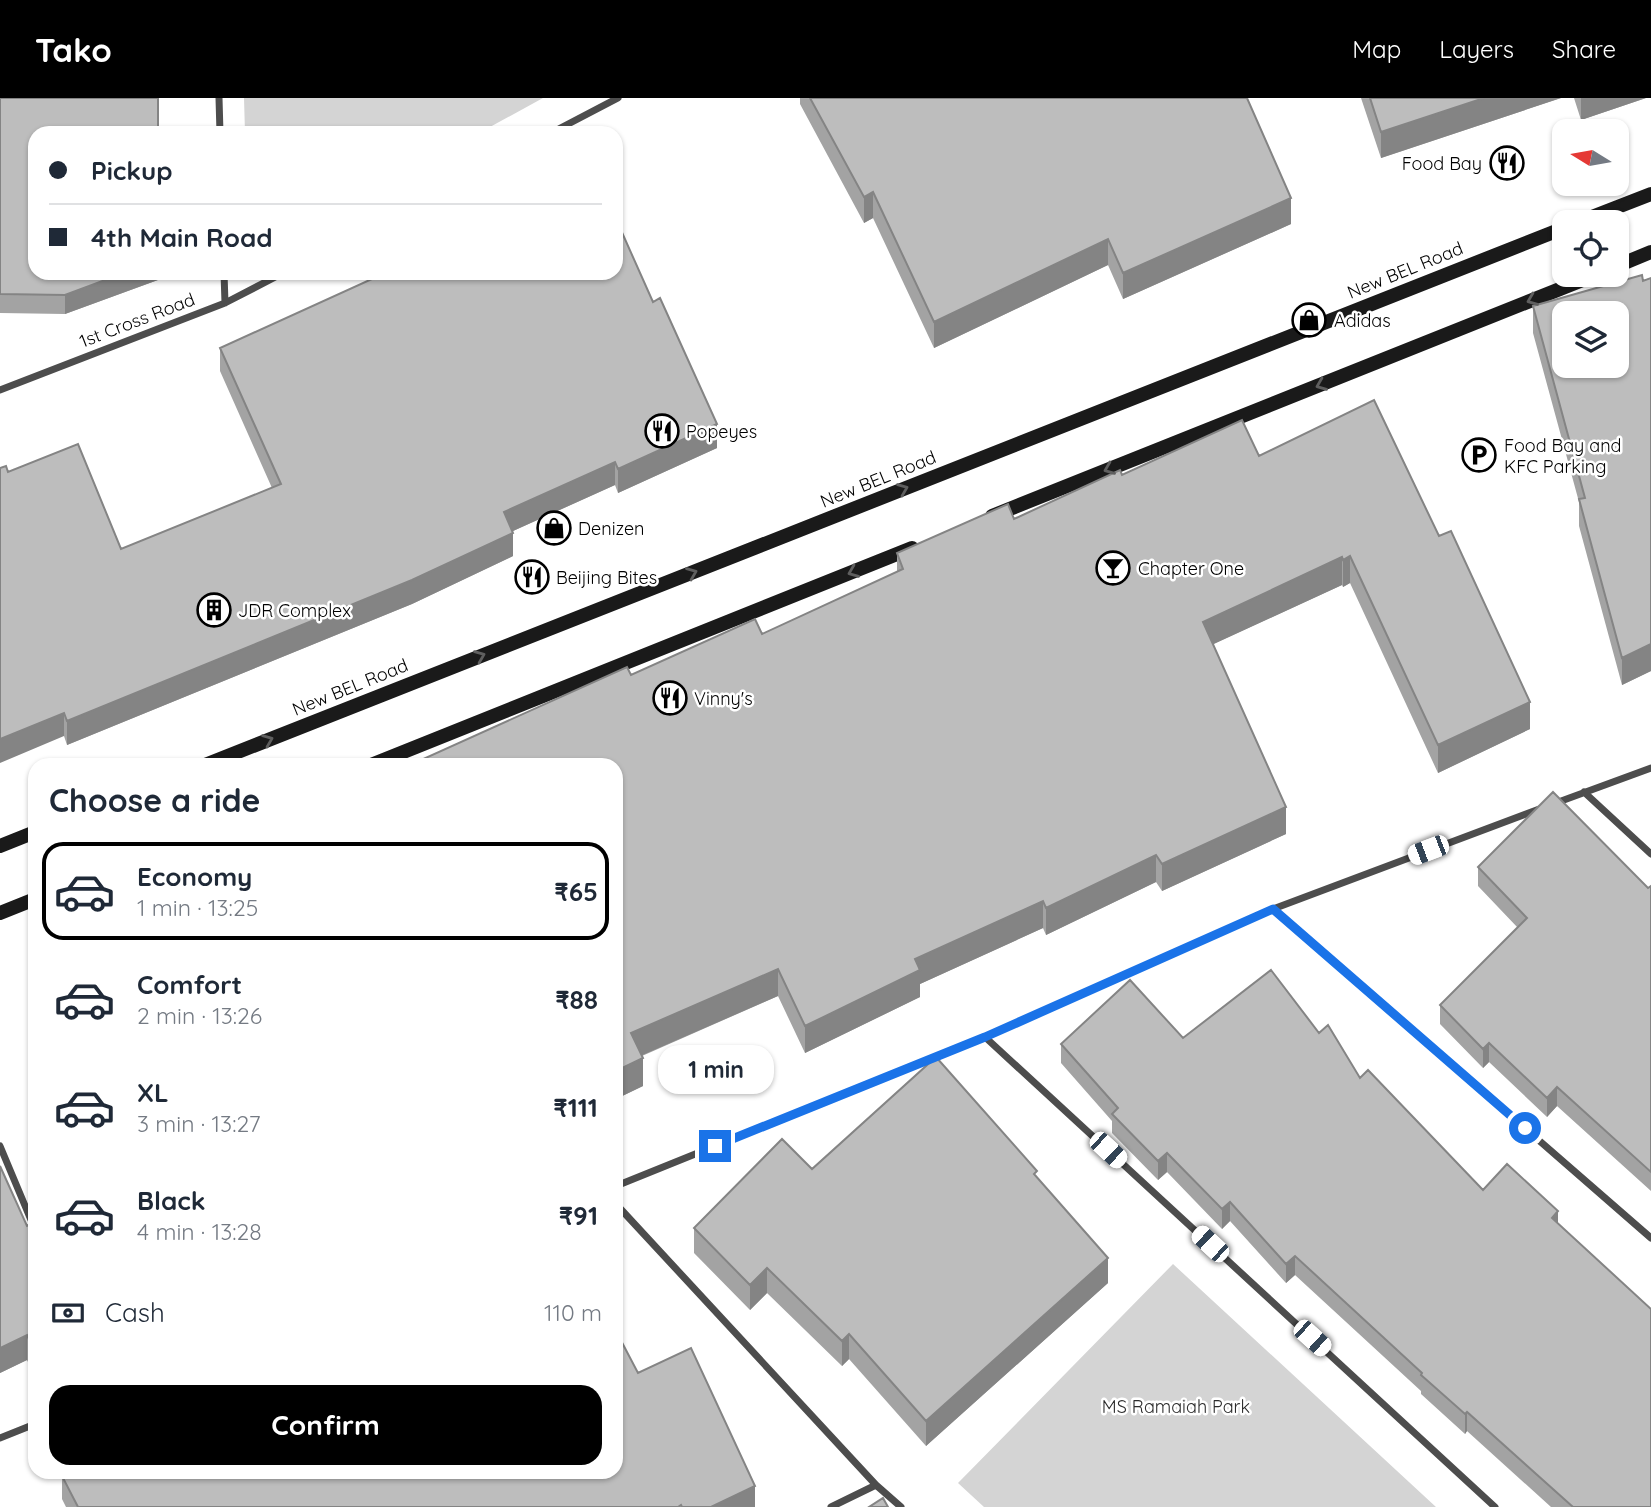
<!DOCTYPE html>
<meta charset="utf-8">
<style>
body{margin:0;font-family:Quicksand,sans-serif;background:#f2f2f3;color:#1f2937;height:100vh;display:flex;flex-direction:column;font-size:26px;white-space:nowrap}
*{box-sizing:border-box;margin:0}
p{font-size:23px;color:#747a83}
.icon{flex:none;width:38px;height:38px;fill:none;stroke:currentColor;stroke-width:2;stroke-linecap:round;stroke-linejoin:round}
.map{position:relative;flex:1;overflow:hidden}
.details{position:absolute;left:28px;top:660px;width:595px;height:721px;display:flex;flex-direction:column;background:#fff;border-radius:21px;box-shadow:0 2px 5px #0004}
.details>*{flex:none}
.banner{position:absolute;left:28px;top:28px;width:595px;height:154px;border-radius:21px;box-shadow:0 2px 5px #0004;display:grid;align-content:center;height:154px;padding:0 21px;background:#fff}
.needle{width:46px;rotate:281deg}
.fabs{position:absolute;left:1552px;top:21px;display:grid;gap:14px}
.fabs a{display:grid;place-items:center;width:77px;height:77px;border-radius:14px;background:#fff;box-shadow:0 2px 5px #0004;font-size:35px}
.end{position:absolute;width:32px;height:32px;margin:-16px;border:9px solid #1a73e8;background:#fff;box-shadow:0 0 0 4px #fff}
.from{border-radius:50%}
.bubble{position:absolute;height:49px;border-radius:21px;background:#fff;box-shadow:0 2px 5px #0004;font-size:23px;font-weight:700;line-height:49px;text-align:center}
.car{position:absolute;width:21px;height:42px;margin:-21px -10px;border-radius:9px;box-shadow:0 0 5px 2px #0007;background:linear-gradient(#fff 24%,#345 0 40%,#fff 0 76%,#345 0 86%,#fff 0)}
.banner b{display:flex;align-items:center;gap:24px;height:66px;font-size:26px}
.banner b+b{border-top:2px solid #e0e1e3}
.banner i{width:18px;height:18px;background:#1f2937}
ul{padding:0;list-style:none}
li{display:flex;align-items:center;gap:21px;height:98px;margin:0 14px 10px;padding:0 7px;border:4px solid transparent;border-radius:21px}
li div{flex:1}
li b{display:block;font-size:26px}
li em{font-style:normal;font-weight:700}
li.on{border-color:#000}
li>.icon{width:63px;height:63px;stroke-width:1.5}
h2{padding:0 21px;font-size:32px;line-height:84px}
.pay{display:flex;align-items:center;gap:18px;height:77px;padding:0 21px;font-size:26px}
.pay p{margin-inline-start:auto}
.primary-button{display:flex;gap:14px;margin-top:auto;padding:14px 21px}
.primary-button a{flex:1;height:80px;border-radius:21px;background:#000;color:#fff;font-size:28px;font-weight:700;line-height:80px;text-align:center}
header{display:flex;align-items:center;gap:42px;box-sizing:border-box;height:98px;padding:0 35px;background:#000;color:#fff}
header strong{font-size:33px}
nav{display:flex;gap:38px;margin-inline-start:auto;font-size:24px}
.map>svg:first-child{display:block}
.green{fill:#d4d4d4}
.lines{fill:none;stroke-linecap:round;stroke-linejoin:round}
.street{stroke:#4d4d4d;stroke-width:7}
.secondary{stroke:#1a1a1a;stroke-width:14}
.wall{fill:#a3a3a3}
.shaded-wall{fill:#848484}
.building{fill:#bdbdbd;stroke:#848484;stroke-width:2;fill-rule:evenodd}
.oneway{stroke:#5f5f5f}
.route{stroke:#1a73e8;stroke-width:9}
.labels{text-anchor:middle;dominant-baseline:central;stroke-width:5;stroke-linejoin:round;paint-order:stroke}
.poi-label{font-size:18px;fill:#000;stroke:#fff;text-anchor:start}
.street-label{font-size:18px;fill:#000;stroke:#fff}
.park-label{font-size:18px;fill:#2b2b2b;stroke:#fff}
</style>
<header>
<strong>Tako</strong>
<nav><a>Map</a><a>Layers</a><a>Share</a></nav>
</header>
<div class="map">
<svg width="1651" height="1409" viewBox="0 0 1651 1409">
<rect width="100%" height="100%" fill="#fff"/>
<path class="green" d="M 244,0 L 543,0 L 479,35 L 245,35 Z
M 1173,1166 L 1436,1409 L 984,1409 L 958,1385 Z"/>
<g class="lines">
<path class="street" d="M 219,0 L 220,35
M 551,35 L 618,0
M 224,175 L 225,205
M 0,292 L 225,205 L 283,175
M 1584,694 L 1651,756
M 1553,706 L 1651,670
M 1273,811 L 1651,1140
M 985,939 L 1495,1409
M 0,1048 L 31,1122
M 616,1088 L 985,939 L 1273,811 L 1542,710
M 616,1106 L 876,1387 L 901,1409
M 0,1340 L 35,1326
M 831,1409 L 876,1387"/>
<path class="secondary" d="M 1579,124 L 1651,96
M 1617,168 L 1651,154
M 992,418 L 1595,177
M 205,667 L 1564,130
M 371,667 L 912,450
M 0,748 L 35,734
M 0,815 L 35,801"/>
</g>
<path class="wall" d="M 0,0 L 35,175 L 177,175 L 65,216 L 0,215 Z
M 800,0 L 1247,0 L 1291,126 L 1123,201 L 1108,167 L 934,250 L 873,120 L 864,125 L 800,6 Z
M 1361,0 L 1561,0 L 1381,60 Z
M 1574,0 L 1646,0 L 1581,22 Z
M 1651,180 L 1651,573 L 1622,587 L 1579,428 L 1579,404 L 1533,235 L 1533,208 Z
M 220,250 L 717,350 L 618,395 L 615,387 L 513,433 L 513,458 L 412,506 L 67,647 L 64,638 L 8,374 L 121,451 L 272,390 L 220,273 Z
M 1259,358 L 1530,631 L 1438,675 L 1350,485 L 1343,489 L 1342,487 L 1213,546 L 1286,736 L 1162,793 L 1156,784 L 1046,837 L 1043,830 L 920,886 L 920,899 L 805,955 L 778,898 L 642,958 L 643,988 L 616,1001 L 616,667 L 631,577 L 762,536 L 897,474 L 897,455 L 1014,421 L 1122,377 Z
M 1478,769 L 1648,790 L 1651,788 L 1651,1093 L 1557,1008 L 1547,1019 L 1489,964 L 1483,970 L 1440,926 L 1440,907 L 1518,830 L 1478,788 Z
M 1319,935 L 1360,980 L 1483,1092 L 1558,1126 L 1651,1409 L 1551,1409 L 1467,1333 L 1465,1336 L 1421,1296 L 1421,1293 L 1295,1177 L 1286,1185 L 1230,1123 L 1222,1131 L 1167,1074 L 1158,1082 L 1112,1035 L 1112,1023 L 1061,965 L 1061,946 Z
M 0,1068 L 27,1128 L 35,1124 L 35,1271 L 32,1272 L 27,1262 L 0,1275 Z
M 812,1071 L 1037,1079 L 1108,1185 L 926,1348 L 849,1261 L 842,1268 L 767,1195 L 750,1212 L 694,1155 L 694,1130 Z
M 638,1275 L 755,1409 L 66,1409 L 62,1401 L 62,1378 L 616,1374 Z"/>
<path class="shaded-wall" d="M 1484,0 L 1561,0 L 1381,60 L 1381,34 Z
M 1581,0 L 1646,0 L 1581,22 Z
M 873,94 L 873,120 L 864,125 L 864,99 Z
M 1291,100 L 1291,126 L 1123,201 L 1123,175 Z
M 1108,141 L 1108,167 L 934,250 L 934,224 Z
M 124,175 L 177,175 L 65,216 L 65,197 Z
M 717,326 L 717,350 L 618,395 L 618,371 Z
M 615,364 L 615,387 L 504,437 L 504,414 Z
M 513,435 L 513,458 L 412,506 L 67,647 L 67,623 Z
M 1350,458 L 1350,485 L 1343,489 L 1343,462 Z
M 1342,459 L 1342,487 L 1203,551 L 1203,524 Z
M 1651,546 L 1651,573 L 1622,587 L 1622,560 Z
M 1530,604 L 1530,631 L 1438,675 L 1438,647 Z
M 64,615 L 64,638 L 0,665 L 0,641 Z
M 1286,709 L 1286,736 L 1162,793 L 1162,766 Z
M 1156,757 L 1156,784 L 1046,837 L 1046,810 Z
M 1043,803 L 1043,830 L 920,886 L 920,899 L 805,955 L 805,928 L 915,861 Z
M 778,871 L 778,898 L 631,962 L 631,935 Z
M 1489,945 L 1489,964 L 1483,970 L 1483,951 Z
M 643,960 L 643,988 L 616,1001 L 616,973 Z
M 1557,989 L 1557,1008 L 1547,1019 L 1547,1000 Z
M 1167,1055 L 1167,1074 L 1158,1082 L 1158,1063 Z
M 1230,1104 L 1230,1123 L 1222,1131 L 1222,1111 Z
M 1558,1113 L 1558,1132 L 1552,1120 Z
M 1295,1158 L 1295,1177 L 1286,1185 L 1286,1166 Z
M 1108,1160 L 1108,1185 L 926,1348 L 926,1323 Z
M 767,1170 L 767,1195 L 750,1212 L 750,1187 Z
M 849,1236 L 849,1261 L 842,1268 L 842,1243 Z
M 27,1237 L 27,1262 L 0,1275 L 0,1250 Z
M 35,1246 L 35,1271 L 32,1272 L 32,1248 Z
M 1467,1314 L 1467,1333 L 1465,1336 L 1465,1316 Z
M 755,1388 L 755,1409 L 711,1409 Z"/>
<path class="building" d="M 0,0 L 158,0 L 158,35 L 35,35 L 35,175 L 124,175 L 65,197 L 0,196 Z
M 810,0 L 1247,0 L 1291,100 L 1123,175 L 1108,141 L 934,224 L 873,94 L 864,99 Z
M 1370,0 L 1484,0 L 1381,34 Z
M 616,121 L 653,204 L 660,200 L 717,326 L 618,371 L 615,364 L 504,414 L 513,435 L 412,482 L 67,623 L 64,615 L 0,641 L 0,370 L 6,368 L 8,374 L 78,346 L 121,451 L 281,386 L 220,250 L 385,175 L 616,175 Z
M 1642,177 L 1643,183 L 1651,180 L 1651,546 L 1622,560 L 1579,401 L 1585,400 L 1533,208 ZM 1564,215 L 1617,215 L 1617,268 L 1564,268 Z
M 1374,302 L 1439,438 L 1451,433 L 1530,604 L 1438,647 L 1350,458 L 1343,462 L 1342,459 L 1203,524 L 1286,709 L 1162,766 L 1156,757 L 1046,810 L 1043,803 L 915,861 L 920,872 L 805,928 L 778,871 L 631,935 L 643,960 L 616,973 L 616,667 L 410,667 L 627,569 L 631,577 L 755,521 L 762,536 L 903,471 L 897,455 L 1008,406 L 1014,421 L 1120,372 L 1122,377 L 1242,322 L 1259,358 Z
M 1553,694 L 1648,790 L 1651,788 L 1651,1074 L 1557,989 L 1547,1000 L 1489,945 L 1483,951 L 1440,907 L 1527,820 L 1478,769 Z
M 1271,872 L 1319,935 L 1328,927 L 1360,980 L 1368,972 L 1483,1092 L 1507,1066 L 1558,1113 L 1552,1120 L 1651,1211 L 1651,1409 L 1573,1409 L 1467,1314 L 1465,1316 L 1421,1277 L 1422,1275 L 1295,1158 L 1286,1166 L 1230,1104 L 1222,1111 L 1167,1055 L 1158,1063 L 1112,1016 L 1118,1010 L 1061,946 L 1130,882 L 1183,940 Z
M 936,959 L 1037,1073 L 1034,1076 L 1108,1160 L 926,1323 L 849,1236 L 842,1243 L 767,1170 L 750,1187 L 694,1130 L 782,1041 L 812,1071 Z
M 0,1068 L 27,1128 L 35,1124 L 35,1246 L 32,1248 L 27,1237 L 0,1250 Z
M 616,1233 L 638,1275 L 691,1250 L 755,1388 L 711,1409 L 682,1409 L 681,1407 L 678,1409 L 78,1409 L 62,1378 L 70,1374 L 616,1374 Z
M 883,1400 L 888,1409 L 869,1409 Z"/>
<defs><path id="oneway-chevron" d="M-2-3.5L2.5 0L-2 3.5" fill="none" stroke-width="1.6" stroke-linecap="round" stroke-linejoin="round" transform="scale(1.75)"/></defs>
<g class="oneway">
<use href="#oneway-chevron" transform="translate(1532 202) rotate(158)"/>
<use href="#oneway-chevron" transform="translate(1321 287) rotate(158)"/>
<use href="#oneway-chevron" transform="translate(1109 371) rotate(158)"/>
<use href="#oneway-chevron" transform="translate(903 391) rotate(-22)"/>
<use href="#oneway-chevron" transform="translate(853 474) rotate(158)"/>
<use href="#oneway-chevron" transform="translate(692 475) rotate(-22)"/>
<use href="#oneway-chevron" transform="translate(480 558) rotate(-22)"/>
<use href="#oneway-chevron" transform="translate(268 642) rotate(-22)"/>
</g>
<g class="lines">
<path class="route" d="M 715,1048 L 985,939 L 1273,811 L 1525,1030"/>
</g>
<defs>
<symbol id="restaurant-ring" viewBox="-11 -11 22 22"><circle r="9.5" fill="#fff" stroke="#000" stroke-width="1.5"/><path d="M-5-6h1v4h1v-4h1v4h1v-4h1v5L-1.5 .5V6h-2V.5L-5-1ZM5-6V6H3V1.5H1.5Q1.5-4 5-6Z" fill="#000"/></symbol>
<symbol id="shop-ring" viewBox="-11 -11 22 22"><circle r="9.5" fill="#fff" stroke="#000" stroke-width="1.5"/><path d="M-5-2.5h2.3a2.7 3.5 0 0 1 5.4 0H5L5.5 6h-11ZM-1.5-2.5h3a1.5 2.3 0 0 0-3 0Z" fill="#000"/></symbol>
<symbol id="parking-ring" viewBox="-11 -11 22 22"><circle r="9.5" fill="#fff" stroke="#000" stroke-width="1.5"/><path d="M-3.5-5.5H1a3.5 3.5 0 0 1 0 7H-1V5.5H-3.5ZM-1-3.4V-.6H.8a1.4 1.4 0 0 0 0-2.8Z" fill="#000"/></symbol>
<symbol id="bar-ring" viewBox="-11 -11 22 22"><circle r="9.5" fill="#fff" stroke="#000" stroke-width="1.5"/><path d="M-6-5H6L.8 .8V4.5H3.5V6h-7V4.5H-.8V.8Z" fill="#000"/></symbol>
<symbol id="building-ring" viewBox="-11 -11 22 22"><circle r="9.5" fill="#fff" stroke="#000" stroke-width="1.5"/><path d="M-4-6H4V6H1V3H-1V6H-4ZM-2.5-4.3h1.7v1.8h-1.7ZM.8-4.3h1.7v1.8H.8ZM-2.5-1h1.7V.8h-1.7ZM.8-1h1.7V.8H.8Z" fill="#000"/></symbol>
</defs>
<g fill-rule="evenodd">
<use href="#restaurant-ring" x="1488" y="46" width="38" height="38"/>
<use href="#shop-ring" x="1290" y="203" width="38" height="38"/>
<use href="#restaurant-ring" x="643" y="314" width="38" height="38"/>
<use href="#parking-ring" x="1460" y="338" width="38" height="38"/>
<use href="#shop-ring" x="535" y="411" width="38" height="38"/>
<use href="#bar-ring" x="1094" y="451" width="38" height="38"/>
<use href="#restaurant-ring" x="513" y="460" width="38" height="38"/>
<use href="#building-ring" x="195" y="493" width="38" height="38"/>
<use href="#restaurant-ring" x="651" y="581" width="38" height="38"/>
</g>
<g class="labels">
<g class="poi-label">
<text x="1482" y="65" text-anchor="end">Food Bay</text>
<text x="1334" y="222">Adidas</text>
<text x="686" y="333">Popeyes</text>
<text x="1504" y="347">Food Bay and<tspan x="1504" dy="21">KFC Parking</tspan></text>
<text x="578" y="430">Denizen</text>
<text x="1138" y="470">Chapter One</text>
<text x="556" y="479">Beijing Bites</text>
<text x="238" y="512">JDR Complex</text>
<text x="694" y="600">Vinny's</text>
</g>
<g class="street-label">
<text transform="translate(1405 172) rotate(-22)">New BEL Road</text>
<text transform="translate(137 222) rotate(-21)">1st Cross Road</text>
<text transform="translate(878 381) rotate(-22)">New BEL Road</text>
<text transform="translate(350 589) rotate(-22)">New BEL Road</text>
</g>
<g class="park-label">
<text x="1176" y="1308">MS Ramaiah Park</text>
</g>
</g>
</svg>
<div class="fabs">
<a><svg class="needle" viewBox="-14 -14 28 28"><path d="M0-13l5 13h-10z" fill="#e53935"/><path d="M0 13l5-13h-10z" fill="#747a83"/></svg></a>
<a><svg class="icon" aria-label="locate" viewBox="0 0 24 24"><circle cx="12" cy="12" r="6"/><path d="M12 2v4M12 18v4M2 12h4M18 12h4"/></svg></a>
<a><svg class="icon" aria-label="layers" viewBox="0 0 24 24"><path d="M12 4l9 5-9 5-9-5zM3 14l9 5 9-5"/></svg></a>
</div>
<i class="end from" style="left:1525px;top:1030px"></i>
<i class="end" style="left:715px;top:1048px"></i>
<div class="bubble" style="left:658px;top:947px;width:116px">1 min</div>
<i class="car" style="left:1428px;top:752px;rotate:249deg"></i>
<i class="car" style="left:1108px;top:1052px;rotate:133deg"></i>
<i class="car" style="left:1210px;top:1146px;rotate:313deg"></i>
<i class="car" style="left:1312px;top:1240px;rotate:132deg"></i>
<div class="banner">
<b><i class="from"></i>Pickup</b>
<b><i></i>4th Main Road</b>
</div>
<section class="details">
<h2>Choose a ride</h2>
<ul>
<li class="on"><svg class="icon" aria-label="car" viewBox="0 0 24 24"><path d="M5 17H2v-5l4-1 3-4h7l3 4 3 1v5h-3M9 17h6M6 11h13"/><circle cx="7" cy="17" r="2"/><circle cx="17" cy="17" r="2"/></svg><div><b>Economy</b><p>1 min · 13:25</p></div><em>₹65</em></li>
<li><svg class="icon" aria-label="car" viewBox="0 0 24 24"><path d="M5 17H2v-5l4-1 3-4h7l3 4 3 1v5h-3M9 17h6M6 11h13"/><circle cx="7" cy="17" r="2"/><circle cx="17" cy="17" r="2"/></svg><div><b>Comfort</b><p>2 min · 13:26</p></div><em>₹88</em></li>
<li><svg class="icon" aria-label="car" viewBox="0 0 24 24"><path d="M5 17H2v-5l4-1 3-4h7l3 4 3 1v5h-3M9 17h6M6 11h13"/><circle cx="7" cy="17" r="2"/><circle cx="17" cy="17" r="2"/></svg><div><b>XL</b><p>3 min · 13:27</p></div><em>₹111</em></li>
<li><svg class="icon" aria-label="car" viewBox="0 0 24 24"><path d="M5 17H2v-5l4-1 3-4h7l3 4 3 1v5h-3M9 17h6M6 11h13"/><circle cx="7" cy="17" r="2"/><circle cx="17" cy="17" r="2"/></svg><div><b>Black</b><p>4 min · 13:28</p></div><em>₹91</em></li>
</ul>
<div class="pay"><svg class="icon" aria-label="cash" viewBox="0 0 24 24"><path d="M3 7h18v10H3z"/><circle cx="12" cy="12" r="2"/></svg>Cash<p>110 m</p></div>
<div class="primary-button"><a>Confirm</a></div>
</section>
</div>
